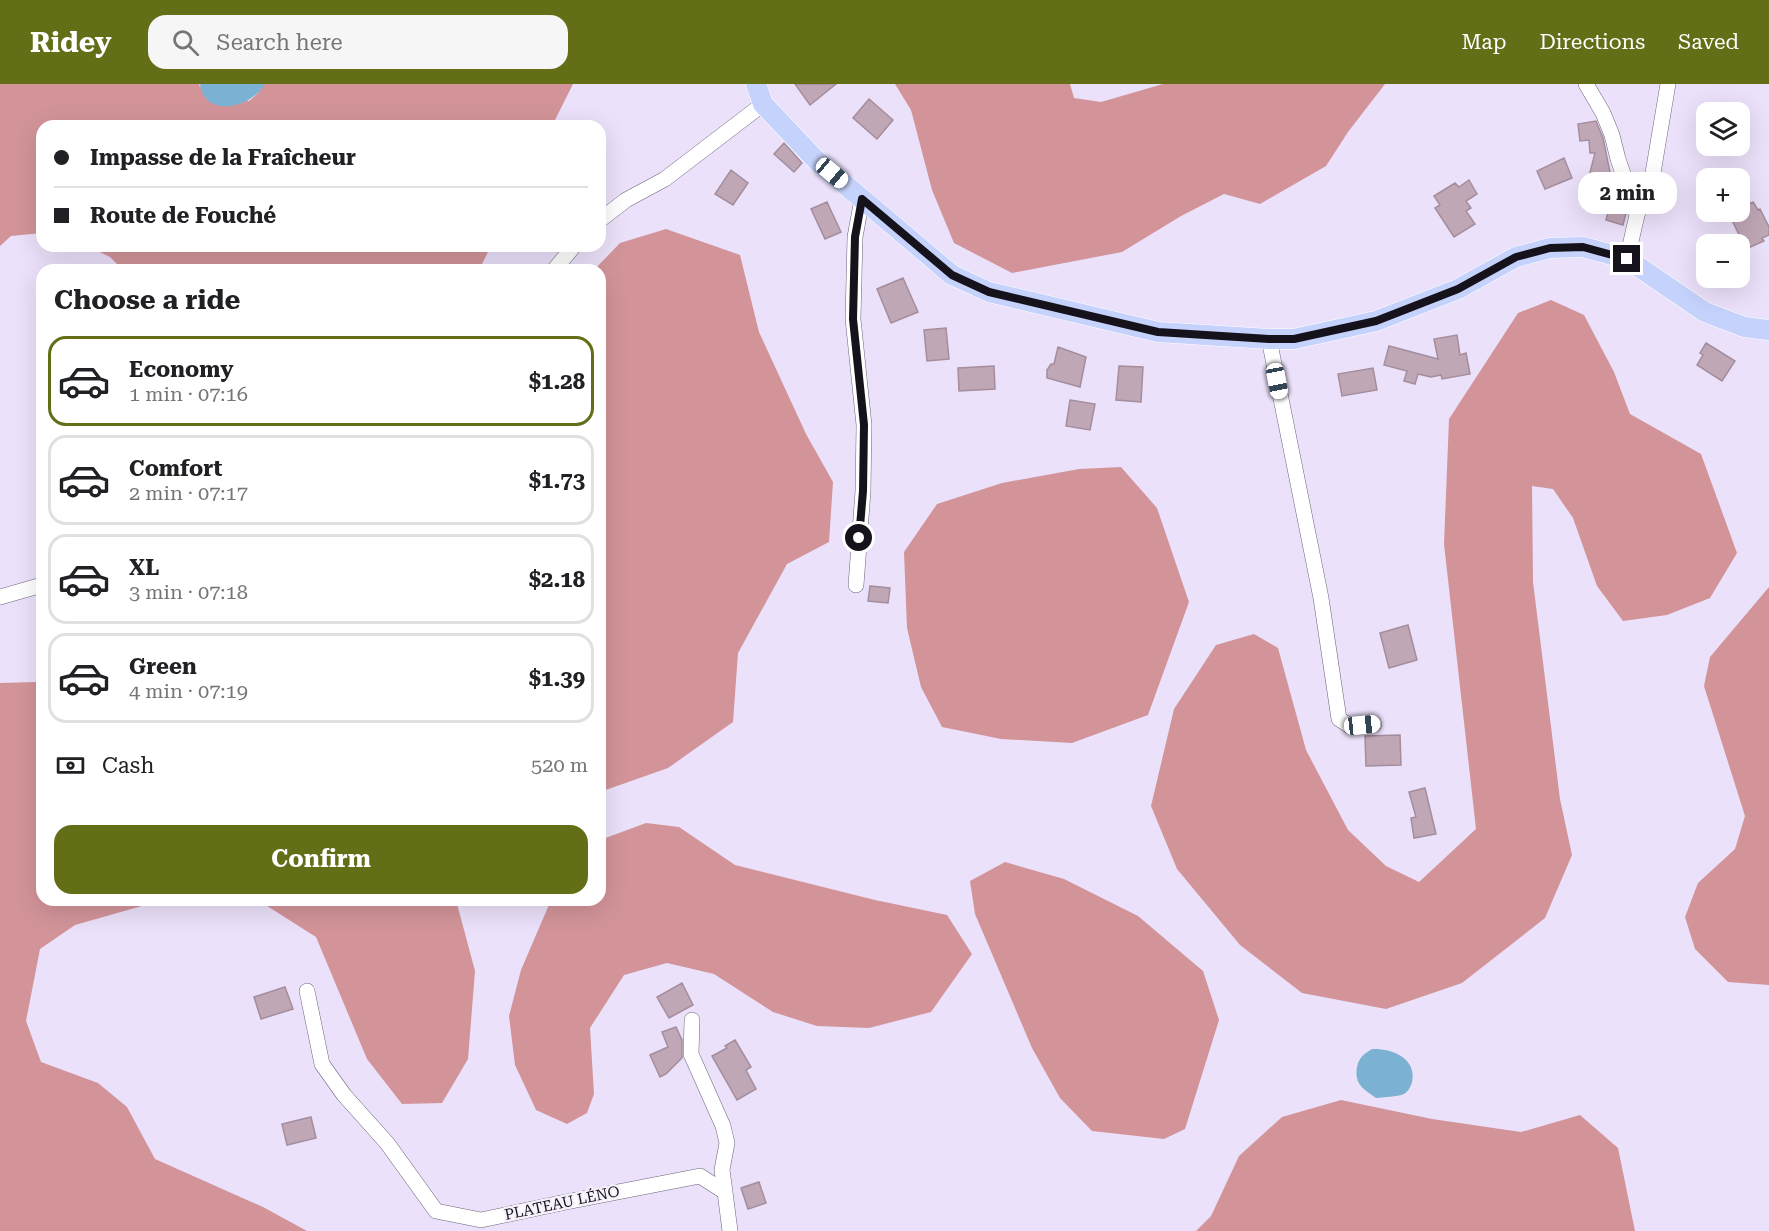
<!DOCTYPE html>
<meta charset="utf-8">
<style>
body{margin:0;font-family:"Roboto Serif",serif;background:#f6f6f6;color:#202124;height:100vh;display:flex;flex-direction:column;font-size:22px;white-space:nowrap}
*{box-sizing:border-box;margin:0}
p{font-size:20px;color:#757577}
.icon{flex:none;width:33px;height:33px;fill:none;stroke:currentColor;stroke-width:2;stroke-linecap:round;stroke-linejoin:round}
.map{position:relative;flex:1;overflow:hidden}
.sheet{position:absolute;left:36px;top:180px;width:570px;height:642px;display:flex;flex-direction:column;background:#fff;border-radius:18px;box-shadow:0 6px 24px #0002}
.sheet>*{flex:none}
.hud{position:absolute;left:36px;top:36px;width:570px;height:132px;border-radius:18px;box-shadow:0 6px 24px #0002;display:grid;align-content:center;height:132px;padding:0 18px;background:#fff}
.buttons{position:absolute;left:1696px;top:18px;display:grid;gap:12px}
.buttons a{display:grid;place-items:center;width:54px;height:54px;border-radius:12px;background:#fff;box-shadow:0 6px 24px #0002;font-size:30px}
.end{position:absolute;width:27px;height:27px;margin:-14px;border:8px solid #16121b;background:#fff;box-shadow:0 0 0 3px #fff}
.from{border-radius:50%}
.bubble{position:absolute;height:42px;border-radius:18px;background:#fff;box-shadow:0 6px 24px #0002;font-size:20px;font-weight:700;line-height:42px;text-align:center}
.car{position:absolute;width:18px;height:36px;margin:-18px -9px;border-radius:8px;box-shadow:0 0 4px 2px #0007;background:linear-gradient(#fff 24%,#345 0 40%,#fff 0 76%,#345 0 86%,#fff 0)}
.hud b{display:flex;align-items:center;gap:21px;height:57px;font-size:22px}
.hud b+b{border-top:2px solid #e0e0e0}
.hud i{width:15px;height:15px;background:#202124}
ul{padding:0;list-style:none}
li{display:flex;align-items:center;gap:18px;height:90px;margin:0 12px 9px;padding:0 6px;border:3px solid #e0e0e0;border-radius:18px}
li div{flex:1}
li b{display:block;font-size:22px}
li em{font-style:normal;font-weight:700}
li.active{border-color:#636e17}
li>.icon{width:54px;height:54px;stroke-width:1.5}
h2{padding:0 18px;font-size:27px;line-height:72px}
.pay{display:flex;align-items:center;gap:15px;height:66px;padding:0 18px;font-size:22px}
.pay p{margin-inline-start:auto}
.action{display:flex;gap:12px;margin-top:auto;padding:12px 18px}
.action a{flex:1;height:69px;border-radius:18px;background:#636e17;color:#fff;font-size:24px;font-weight:700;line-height:69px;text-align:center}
header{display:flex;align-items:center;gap:36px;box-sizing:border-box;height:84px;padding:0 30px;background:#636e17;color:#fff}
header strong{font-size:28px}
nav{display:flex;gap:33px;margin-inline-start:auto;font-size:21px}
.search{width:420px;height:54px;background:#f6f6f6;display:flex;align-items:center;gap:15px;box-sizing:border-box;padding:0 21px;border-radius:18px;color:#757577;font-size:22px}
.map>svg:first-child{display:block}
.forest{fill:#d29499}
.water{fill:#7bb2d3}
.building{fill:#bfa7b6;stroke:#a48d9c;stroke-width:1.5}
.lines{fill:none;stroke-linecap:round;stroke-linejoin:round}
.minor-casing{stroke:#6d6479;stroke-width:16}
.major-casing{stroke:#fff;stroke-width:21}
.minor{stroke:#fff;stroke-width:15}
.major{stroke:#c5d2fb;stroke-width:20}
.route{stroke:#16121b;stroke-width:8}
.labels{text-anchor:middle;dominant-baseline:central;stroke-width:4.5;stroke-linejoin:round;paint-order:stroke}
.street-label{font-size:15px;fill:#16121b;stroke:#f6f1fb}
</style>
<header>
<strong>Ridey</strong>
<div class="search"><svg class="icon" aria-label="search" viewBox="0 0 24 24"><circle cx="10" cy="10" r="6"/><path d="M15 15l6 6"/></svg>Search here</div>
<nav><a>Map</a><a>Directions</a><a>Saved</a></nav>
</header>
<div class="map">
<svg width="1769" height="1147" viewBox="0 0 1769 1147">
<rect width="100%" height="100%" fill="#ebe1fa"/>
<path class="forest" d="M 0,0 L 200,0 L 199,2 L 249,17 L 257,10 L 265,0 L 573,0 L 552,42 L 42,42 L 42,149 L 11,152 L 0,162 Z
M 895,0 L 1070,0 L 1074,14 L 1101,18 L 1163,0 L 1385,0 L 1348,48 L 1326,82 L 1260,120 L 1224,110 L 1181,132 L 1122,168 L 1012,189 L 954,159 L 932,106 L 911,26 Z
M 666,145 L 740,171 L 759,248 L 806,350 L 833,398 L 829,458 L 787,480 L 738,569 L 733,638 L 668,684 L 600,708 L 600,186 L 594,186 L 620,159 Z
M 87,162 L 491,162 L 479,186 L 123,186 L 110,173 Z
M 1551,216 L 1584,231 L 1614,288 L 1630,330 L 1701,370 L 1737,469 L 1710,514 L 1667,531 L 1623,537 L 1597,502 L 1573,434 L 1553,405 L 1532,402 L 1533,498 L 1560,715 L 1572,771 L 1545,834 L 1462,899 L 1386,925 L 1302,909 L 1240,861 L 1177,785 L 1151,722 L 1174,625 L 1216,561 L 1254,550 L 1278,564 L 1306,666 L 1348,746 L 1386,782 L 1419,798 L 1476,745 L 1444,460 L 1449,335 L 1518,229 Z
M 1121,383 L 1157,424 L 1189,518 L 1148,631 L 1072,659 L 1001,655 L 942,643 L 921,603 L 907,544 L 904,468 L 937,420 L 1002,399 L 1079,385 Z
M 1769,503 L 1769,901 L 1728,898 L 1695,865 L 1685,833 L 1698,799 L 1735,765 L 1745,732 L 1704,602 L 1710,573 Z
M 42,596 L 42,816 L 163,816 L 75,841 L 40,865 L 26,937 L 41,978 L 98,999 L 127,1023 L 155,1075 L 263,1123 L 307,1147 L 0,1147 L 0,599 L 36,598 Z
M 646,739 L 679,743 L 735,781 L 875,816 L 947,831 L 972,870 L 931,928 L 869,944 L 817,942 L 773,928 L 714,890 L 667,879 L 624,891 L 590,944 L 594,1010 L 587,1029 L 567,1040 L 536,1026 L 515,981 L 509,932 L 521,886 L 551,816 L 600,816 L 600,756 Z
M 1005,778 L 1064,795 L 1138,832 L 1203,887 L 1219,936 L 1185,1045 L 1164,1055 L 1092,1047 L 1060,1014 L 1032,964 L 975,830 L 970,797 Z
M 250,816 L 456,816 L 475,887 L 468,975 L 442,1019 L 402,1020 L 367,975 L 316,853 L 264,820 Z
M 1341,1016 L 1432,1035 L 1521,1048 L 1580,1031 L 1618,1064 L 1635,1147 L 1196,1147 L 1211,1132 L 1239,1072 L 1282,1033 Z"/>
<path class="water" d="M 200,0 L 265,0 C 251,24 205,35 200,0 Z
M 1372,965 C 1393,964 1417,975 1412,998 C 1411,1002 1408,1008 1404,1010 C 1397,1013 1384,1013 1376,1014 C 1363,1005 1354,1000 1357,983 C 1359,973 1364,970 1372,965 Z"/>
<path class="building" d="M 795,0 L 836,0 L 810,21 Z
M 869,15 L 893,36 L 877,55 L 853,34 Z
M 1596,37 L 1603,54 L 1611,93 L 1609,112 L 1621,116 L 1626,129 L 1623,141 L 1606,136 L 1608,128 L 1585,125 L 1586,108 L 1585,108 L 1595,69 L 1590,69 L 1589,56 L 1580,57 L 1578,40 Z
M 784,59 L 802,79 L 794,88 L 774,70 Z
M 1564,74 L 1572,94 L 1545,105 L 1537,87 Z
M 731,86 L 748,99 L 733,121 L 715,110 Z
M 1469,96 L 1477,110 L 1466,117 L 1471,124 L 1466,127 L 1475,140 L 1454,153 L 1435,124 L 1440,121 L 1434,112 L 1455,99 L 1459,103 Z
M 827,118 L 841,148 L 825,155 L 811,125 Z
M 1753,118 L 1758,126 L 1760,125 L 1769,143 L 1769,151 L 1762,154 L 1764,157 L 1746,165 L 1728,128 L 1740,128 L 1740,124 Z
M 903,194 L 918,228 L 891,239 L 877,205 Z
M 946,244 L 949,275 L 927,277 L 924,246 Z
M 1457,251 L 1460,271 L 1466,269 L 1470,290 L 1442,295 L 1441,291 L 1431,293 L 1418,290 L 1415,300 L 1404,297 L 1407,287 L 1384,281 L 1389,262 L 1438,275 L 1434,255 Z
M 1706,259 L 1735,277 L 1722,297 L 1697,281 L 1703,271 L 1700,269 Z
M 1058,263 L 1086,273 L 1080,303 L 1047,294 L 1047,286 L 1051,280 L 1054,280 Z
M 994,282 L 995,305 L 959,307 L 958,284 Z
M 1119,282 L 1143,283 L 1141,318 L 1116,316 Z
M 1373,284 L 1377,306 L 1342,312 L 1338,290 Z
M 1070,316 L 1095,320 L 1090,346 L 1066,342 Z
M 870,502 L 890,504 L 888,519 L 868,517 Z
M 1408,541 L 1417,576 L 1389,584 L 1380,549 Z
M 1400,651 L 1401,681 L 1366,682 L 1365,652 Z
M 1425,704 L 1436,750 L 1414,754 L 1411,734 L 1416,733 L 1409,708 Z
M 682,899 L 693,921 L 669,934 L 657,913 Z
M 285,903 L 293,925 L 261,935 L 254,913 Z
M 676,943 L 682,956 L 682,974 L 666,990 L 660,993 L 650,971 L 668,963 L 662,948 Z
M 735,956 L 751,983 L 746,986 L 756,1005 L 737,1016 L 712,972 L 727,964 L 725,962 Z
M 311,1033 L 316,1054 L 287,1061 L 282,1040 Z
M 759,1098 L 766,1119 L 748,1125 L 741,1104 Z"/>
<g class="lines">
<defs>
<path id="minor" d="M 1586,0 L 1603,29 L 1612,51 L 1618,75 L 1637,131
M 600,136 L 626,116 L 665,95 L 763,20
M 1627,175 L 1637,131 L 1653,89 L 1668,0
M 554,186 L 574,162
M 1269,255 L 1321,514 L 1339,635 L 1350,642 L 1374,640
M 856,501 L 863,407 L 864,341 L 853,235 L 855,153 L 862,115
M 0,513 L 42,501
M 307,907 L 322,980 L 344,1011 L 387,1059 L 436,1127 L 481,1136 L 561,1119 L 700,1092 L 725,1108 L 730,1147
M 692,936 L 691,970 L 723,1042 L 727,1059 L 722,1086 L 725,1108"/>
<path id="major" d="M 756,0 L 763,20 L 816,76 L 952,191 L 989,208 L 1158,248 L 1269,255 L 1294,255 L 1376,237 L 1458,205 L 1516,173 L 1550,164 L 1583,163 L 1627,175 L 1705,228 L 1744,243 L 1769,246"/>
</defs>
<use href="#minor" class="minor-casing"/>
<use href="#major" class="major-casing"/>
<use href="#minor" class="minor"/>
<use href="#major" class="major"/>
</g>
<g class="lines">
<path class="route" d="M 859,454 L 863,407 L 864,341 L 853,235 L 855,153 L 862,115 L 952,191 L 989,208 L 1158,248 L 1269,255 L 1294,255 L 1376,237 L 1458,205 L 1516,173 L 1550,164 L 1583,163 L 1627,175"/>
</g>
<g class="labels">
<g class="street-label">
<text transform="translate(562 1119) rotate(-12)">PLATEAU LÉNO</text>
</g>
</g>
</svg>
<div class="buttons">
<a><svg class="icon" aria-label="layers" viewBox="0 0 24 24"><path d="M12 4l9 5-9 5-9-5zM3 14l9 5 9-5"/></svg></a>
<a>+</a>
<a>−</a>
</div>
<i class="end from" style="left:859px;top:454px"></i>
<i class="end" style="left:1627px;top:175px"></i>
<div class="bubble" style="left:1578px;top:88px;width:99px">2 min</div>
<i class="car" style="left:832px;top:89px;rotate:130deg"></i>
<i class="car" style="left:1277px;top:297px;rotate:169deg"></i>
<i class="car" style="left:1362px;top:641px;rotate:84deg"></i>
<div class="hud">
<b><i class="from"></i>Impasse de la Fraîcheur</b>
<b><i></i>Route de Fouché</b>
</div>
<section class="sheet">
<h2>Choose a ride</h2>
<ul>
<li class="active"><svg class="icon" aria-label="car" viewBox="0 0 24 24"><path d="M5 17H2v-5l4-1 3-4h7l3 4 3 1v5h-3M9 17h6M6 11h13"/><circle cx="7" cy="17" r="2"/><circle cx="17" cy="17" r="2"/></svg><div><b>Economy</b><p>1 min · 07:16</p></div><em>$1.28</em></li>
<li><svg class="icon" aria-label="car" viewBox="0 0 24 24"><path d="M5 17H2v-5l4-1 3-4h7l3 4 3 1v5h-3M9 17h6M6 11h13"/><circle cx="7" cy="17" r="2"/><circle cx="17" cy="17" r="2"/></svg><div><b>Comfort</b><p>2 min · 07:17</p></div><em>$1.73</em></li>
<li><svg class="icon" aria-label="car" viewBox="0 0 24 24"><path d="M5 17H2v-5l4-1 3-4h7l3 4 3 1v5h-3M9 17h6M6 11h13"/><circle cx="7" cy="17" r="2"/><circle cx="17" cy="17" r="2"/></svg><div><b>XL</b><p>3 min · 07:18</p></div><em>$2.18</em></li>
<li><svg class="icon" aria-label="car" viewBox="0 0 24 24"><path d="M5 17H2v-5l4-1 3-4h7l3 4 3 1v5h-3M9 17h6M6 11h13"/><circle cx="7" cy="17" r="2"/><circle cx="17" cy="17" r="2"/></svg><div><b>Green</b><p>4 min · 07:19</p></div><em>$1.39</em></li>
</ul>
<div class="pay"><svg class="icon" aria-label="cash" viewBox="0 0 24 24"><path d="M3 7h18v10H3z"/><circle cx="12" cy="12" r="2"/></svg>Cash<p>520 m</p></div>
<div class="action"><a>Confirm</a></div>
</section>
</div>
